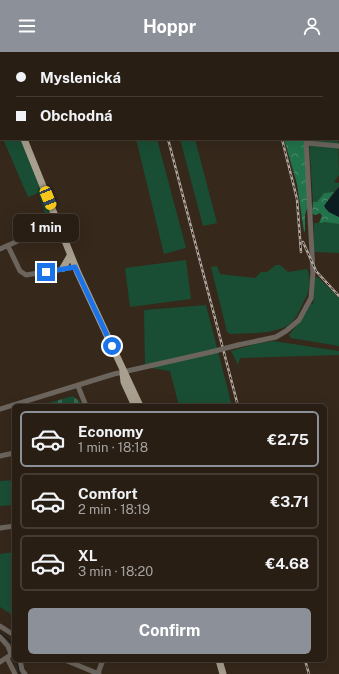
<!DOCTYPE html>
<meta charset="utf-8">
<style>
body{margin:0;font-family:"Public Sans",sans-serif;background:#30271d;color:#f1f3f6;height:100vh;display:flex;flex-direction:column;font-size:15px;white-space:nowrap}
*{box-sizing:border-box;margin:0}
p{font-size:13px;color:#a5a2a0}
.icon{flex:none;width:22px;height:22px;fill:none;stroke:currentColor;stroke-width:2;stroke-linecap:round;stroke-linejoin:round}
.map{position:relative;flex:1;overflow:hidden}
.side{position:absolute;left:12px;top:352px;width:315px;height:258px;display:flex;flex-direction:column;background:#281e14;border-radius:6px;box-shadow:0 4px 16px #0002,0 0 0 1px #443c34}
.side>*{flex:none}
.top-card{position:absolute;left:0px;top:0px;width:339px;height:88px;box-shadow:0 4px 16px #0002,0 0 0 1px #443c34;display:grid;align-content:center;height:88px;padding:0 16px;background:#281e14}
.end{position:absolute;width:18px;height:18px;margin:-9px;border:5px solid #1a73e8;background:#fff;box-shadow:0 0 0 2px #fff}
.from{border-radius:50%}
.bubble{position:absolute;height:28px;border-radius:6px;background:#281e14;box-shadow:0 4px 16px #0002,0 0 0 1px #443c34;font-size:13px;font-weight:700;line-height:28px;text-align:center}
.car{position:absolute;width:12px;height:24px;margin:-12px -6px;border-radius:5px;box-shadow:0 0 3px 1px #0007;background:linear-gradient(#f5c518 24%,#345 0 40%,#f5c518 0 76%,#345 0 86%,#f5c518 0)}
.top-card b{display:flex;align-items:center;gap:14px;height:38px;font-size:15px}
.top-card b+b{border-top:1px solid #443c34}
.top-card i{width:10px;height:10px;background:#f1f3f6}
ul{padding:7px 0 0;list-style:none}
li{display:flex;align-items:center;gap:12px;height:56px;margin:0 8px 6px;padding:0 8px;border:2px solid #443c34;border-radius:6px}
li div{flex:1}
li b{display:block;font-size:15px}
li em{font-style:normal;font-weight:700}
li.selected{border-color:#8c9099}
li>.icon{width:36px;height:36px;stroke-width:1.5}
.action{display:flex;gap:8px;margin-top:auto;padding:8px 16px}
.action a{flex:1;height:46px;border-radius:6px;background:#8c9099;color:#fff;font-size:16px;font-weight:700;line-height:46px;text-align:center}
header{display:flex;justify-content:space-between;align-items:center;height:52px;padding:0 16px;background:#8c9099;color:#fff;font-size:18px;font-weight:700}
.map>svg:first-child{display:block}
.green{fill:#1a4e34}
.forest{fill:url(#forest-crowns)}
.cemetery{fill:url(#cemetery-stones)}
.water{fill:#0c1d22}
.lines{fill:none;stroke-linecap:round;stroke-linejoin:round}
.stream{stroke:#0c1d22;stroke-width:1}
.minor{stroke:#6b655d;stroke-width:5}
.major{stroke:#a99f8f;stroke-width:7}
.rail-casing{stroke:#b2a79e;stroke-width:2.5}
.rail{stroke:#19120d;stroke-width:1;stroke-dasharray:3;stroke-linecap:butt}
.minor-bridge{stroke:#6b655d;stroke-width:5}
.route{stroke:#1a73e8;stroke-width:5}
</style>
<header><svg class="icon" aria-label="menu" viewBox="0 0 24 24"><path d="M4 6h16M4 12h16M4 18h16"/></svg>Hoppr<svg class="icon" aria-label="person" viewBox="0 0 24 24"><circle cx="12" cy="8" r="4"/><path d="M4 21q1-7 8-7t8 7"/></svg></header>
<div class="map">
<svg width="339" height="622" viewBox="0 0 339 622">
<defs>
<pattern id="forest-crowns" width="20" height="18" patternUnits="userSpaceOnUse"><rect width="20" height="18" fill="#21734c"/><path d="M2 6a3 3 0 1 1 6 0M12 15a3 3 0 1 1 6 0" fill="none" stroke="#4c8d6d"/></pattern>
<pattern id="cemetery-stones" width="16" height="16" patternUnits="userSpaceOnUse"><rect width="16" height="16" fill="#1a4e34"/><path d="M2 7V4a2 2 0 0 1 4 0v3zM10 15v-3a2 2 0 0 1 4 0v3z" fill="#3b6750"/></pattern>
</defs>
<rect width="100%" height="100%" fill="#36281b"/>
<path class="green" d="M 338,75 L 339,123 L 334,130 L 339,131 L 339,135 L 334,140 L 324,141 L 317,150 L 313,150 L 309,87 L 338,87 Z
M 3,87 L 21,87 L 52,167 L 49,173 L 45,173 L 48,170 L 38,141 L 28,145 Z
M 136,87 L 157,87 L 186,196 L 164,202 Z
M 180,87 L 195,87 L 217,171 L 203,174 Z
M 323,170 L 339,172 L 339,201 L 314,200 L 314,171 L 322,171 Z
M 186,208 L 191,247 L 130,255 L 125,216 Z
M 276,213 L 280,213 L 288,220 L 307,217 C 311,226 310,239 305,247 C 301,255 297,265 291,271 C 277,283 248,281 230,282 L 227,280 L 211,215 L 217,214 L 220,222 L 255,226 L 261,220 L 267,220 Z
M 318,225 L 339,246 L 339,294 L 291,286 L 289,283 L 301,268 L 311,252 L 313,252 L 315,226 Z
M 206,253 L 232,354 L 179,354 L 170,319 L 145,315 L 144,258 Z
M 273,289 L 339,299 L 339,303 L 240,306 L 238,313 L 231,299 L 255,292 Z
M 14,428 L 14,453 L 0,454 L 0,429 Z
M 14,500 L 14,564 L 0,555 L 0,502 Z"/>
<path class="forest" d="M 284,87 L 304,87 L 308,153 L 305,163 L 305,179 L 304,180 L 297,132 Z
M 334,140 L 326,151 L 325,156 L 329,160 L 339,165 L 339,172 L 323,170 L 323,171 L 319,171 L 322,164 L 320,161 L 316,163 L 312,162 L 313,150 L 317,150 L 324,141 Z"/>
<path class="cemetery" d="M 73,344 L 85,354 L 38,354 Z"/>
<path class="water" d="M 339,135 L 339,165 L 329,160 L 324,154 Z"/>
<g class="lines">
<path class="stream" d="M 333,0 L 339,1
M 200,1 L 205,0
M 0,8 L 1,8
M 0,581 L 9,588 L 14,596
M 16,608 L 20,622"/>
<path class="minor" d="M 291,0 L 291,1
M 307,91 L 339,94
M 8,194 L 20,219 L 26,223 L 75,215
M 0,197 L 58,171
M 238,293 L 276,285 L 286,279 L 299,268 L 311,246 L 313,221 L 306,87
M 78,334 L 86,354
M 0,357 L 114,322 L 211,300
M 0,404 L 14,401
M 0,476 L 14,474
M 0,574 L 14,583
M 0,585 L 8,594 L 11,602
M 7,606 L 15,622
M 20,608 L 22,618 L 25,622
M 65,608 L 99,622
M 0,610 L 9,604
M 98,621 L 103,608"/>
<path class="major" d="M 0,24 L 1,27
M 0,43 L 1,43
M 24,87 L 78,221 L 140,354
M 63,216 L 70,204
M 123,321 L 124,330 L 135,354
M 219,608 L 223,622"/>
<defs>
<path id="rail" d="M 145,0 L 145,1
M 249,0 L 250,1
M 259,0 L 259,1
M 275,1 L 275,0
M 168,87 L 238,354
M 282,87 L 297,147 L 301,200
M 303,190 L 316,219 L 339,244
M 305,608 L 309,622"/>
</defs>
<use href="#rail" class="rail-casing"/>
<use href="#rail" class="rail"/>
<path class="minor-bridge" d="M 211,300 L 238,293"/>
</g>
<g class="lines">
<path class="route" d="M 46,220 L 75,215 L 112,294"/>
</g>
</svg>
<i class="end from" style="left:112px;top:294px"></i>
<i class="end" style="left:46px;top:220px"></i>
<div class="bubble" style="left:13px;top:162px;width:66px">1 min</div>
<i class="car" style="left:48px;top:146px;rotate:158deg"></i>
<div class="top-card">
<b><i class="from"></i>Myslenická</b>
<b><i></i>Obchodná</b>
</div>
<section class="side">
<ul>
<li class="selected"><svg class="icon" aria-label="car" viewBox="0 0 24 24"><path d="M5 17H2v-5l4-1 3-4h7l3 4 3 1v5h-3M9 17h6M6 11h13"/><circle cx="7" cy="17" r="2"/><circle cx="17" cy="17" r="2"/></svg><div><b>Economy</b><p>1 min · 18:18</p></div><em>€2.75</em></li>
<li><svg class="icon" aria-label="car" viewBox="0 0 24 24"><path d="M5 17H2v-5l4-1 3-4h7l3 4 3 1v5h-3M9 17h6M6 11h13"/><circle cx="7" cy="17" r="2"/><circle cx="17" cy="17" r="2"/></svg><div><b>Comfort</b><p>2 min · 18:19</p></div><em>€3.71</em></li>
<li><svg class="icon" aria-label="car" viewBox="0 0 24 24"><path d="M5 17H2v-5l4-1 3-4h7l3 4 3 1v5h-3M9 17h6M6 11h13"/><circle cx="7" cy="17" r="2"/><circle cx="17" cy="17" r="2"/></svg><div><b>XL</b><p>3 min · 18:20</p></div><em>€4.68</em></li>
</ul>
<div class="action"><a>Confirm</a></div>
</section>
</div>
